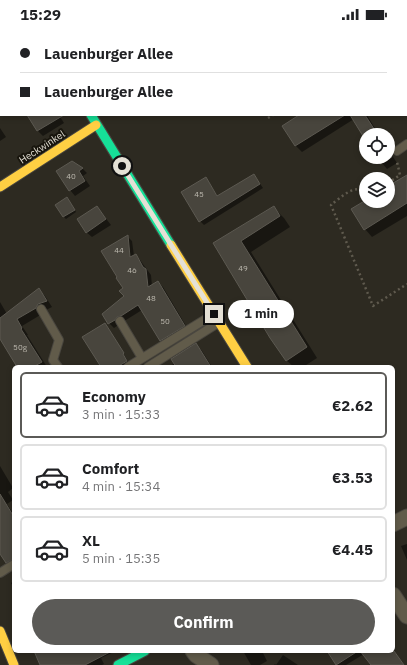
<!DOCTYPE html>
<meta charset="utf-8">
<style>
body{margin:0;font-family:"IBM Plex Sans",sans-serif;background:#f2f2f2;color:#202124;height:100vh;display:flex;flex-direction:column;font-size:15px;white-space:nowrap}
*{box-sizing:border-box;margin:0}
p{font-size:13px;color:#757577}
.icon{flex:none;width:22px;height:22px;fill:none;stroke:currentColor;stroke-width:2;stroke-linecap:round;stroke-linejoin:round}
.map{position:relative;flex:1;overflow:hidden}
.panel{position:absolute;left:12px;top:337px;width:383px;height:288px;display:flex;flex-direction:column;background:#fff;border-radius:6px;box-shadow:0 2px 6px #0003}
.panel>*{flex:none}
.hud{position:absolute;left:0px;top:0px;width:407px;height:88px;box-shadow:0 2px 6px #0003;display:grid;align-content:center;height:88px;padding:0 20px;background:#fff}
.controls{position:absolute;left:359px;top:100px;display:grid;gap:8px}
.controls a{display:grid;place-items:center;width:36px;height:36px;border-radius:50%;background:#fff;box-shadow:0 2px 6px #0003;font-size:20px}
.end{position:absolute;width:18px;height:18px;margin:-9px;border:5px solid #e4e0d5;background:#111;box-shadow:0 0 0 2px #111}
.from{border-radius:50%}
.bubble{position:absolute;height:28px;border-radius:14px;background:#fff;box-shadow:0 2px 6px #0003;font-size:13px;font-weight:700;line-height:28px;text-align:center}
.hud b{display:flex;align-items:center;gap:14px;height:38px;font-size:15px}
.hud b+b{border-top:1px solid #e0e0e0}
.hud i{width:10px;height:10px;background:#202124}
ul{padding:7px 0 0;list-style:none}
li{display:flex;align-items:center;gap:12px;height:66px;margin:0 8px 6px;padding:0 12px;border:2px solid #e0e0e0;border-radius:6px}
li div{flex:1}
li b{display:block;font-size:15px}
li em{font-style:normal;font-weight:700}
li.active{border-color:#5b5a57}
li>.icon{width:36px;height:36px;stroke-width:1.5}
.cta{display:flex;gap:8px;margin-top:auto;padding:8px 20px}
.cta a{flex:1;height:46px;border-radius:24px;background:#5b5a57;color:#fff;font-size:16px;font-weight:700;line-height:46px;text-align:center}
.status{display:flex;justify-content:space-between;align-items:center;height:28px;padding:0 20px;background:#fff;direction:ltr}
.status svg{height:11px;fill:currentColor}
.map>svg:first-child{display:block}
.shadow{fill:#0007}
.building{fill:#48453d;stroke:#5c5951}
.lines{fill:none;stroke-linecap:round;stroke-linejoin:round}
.lane-casing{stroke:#49463f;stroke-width:10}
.street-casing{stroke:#49463f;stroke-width:17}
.fast-casing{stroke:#49463f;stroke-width:11}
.slow-casing{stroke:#49463f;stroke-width:11}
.path{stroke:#5f5a4e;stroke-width:2.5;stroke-dasharray:2 3;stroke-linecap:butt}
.lane{stroke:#615b4a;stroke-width:8}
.street{stroke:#615b4a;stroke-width:15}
.fast{stroke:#16e098;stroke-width:9}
.slow{stroke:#ffcf43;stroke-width:9}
.route{stroke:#e4e0d5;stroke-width:5}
.labels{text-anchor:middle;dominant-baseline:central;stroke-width:4;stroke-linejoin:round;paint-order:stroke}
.number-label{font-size:8px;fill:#bdb9af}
.street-label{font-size:10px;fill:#e4e0d5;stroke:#18150d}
</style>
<div class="status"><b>15:29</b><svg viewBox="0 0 49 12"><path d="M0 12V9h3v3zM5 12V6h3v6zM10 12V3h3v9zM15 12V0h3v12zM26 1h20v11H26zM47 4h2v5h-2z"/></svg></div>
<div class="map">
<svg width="407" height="637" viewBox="0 0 407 637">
<rect width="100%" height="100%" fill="#2d2a21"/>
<path class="shadow" d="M 0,0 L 8,1 L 1,1 L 1,43 Z
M 225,0 L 290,0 L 223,1 Z
M 32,87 L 59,87 L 64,95 L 43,108 L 38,103 L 29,89 Z
M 301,87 L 367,87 L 379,107 L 366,107 L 366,111 L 354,91 L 302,124 L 296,118 L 283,98 Z
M 0,100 L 6,109 L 0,113 Z
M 388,121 L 397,135 L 387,141 L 377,129 L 388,129 Z
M 82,140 L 87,145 L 83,148 L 90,158 L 75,168 L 70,162 L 58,143 Z
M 254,147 L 263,160 L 204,197 L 200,193 L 183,164 L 206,150 L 218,169 Z
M 407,148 L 407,188 L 372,209 L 365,201 L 388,173 L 388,160 Z
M 69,173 L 76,184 L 66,191 L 63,188 Z
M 97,179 L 111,197 L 92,209 L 86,204 Z
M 273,179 L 284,190 L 290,199 L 251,224 L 317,330 L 303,339 L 294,339 L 286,332 L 214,216 Z
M 127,208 L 132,213 L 134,228 L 135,227 L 140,232 L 151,247 L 152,258 L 158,254 L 163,259 L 189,303 L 165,317 L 160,312 L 142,282 L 126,292 L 122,293 L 120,296 L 114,300 L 109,295 L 125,268 L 124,261 Z
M 39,262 L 45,268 L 52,279 L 44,283 L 42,286 L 22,298 L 28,307 L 27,307 L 47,339 L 19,339 L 0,309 L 0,274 L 7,286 Z
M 105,296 L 129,335 L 123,339 L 102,339 Z
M 196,316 L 202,323 L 212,339 L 173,339 L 172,337 Z
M 0,438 L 13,460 L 8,464 L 13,472 L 7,476 L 14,487 L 14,539 L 12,540 L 6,534 L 0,524 Z
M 407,516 L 407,532 L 401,518 Z
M 14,553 L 14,560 L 11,555 Z
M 393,622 L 404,637 L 372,637 L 364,626 L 346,637 L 337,637 L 328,623 Z
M 35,623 L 116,623 L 101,630 L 104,636 L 102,637 L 41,637 Z
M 243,623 L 262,623 L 267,633 L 260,637 L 251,637 Z
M 283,627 L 298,637 L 274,637 L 275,636 L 276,637 Z"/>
<path class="building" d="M 27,87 L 64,87 L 37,103 Z
M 299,87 L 345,87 L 295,118 L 282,98 Z
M 350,87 L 365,87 L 378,107 L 366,107 L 366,113 Z
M 388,123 L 392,129 L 380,136 L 376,129 L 388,129 Z
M 72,133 L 83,140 L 79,143 L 85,153 L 69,163 L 56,143 Z
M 254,146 L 260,156 L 199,194 L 181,164 L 206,149 L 217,168 Z
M 407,147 L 407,175 L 364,202 L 351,181 L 366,172 L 388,173 L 388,158 Z
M 67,169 L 75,182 L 63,189 L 55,177 Z
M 97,178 L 106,191 L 86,205 L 77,191 Z
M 274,178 L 280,188 L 241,213 L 307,319 L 286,333 L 270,310 L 213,215 Z
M 128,207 L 130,229 L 136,226 L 143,239 L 146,241 L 148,259 L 158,253 L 185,298 L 160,313 L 138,277 L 121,288 L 117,289 L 115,292 L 108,296 L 102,286 L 124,268 L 119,263 L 123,260 L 116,250 L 117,249 L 101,223 Z
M 39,260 L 47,273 L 38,276 L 36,280 L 17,291 L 22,300 L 21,301 L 42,334 L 33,339 L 17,339 L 0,311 L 0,290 Z
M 105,295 L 124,325 L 123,326 L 127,333 L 117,339 L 101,339 L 82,309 Z
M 196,315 L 211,339 L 176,339 L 171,331 Z
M 0,466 L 14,489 L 14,531 L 6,535 L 0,526 Z
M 34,623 L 112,623 L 85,637 L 40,637 Z
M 327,623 L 358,623 L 336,637 Z
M 360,623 L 394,623 L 404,637 L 371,637 Z"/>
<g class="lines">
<defs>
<path id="lane" d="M 397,123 L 407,116
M 41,281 L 59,312 L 53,332 L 58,339
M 120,293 L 142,330
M 128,339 L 214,286
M 148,339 L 218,295
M 0,545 L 14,536"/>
<path id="street" d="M 40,0 L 40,1
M 363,0 L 364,1
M 150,1 L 151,0
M 406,10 L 407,10
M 406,54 L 407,55
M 393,496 L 407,489
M 393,567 L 407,588
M 193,623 L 196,627 L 211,637"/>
<path id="fast" d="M 91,87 L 171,217
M 118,637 L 145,623"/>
<path id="slow" d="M 0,159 L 96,97
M 171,217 L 247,339
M 0,603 L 14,637"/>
</defs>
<use href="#lane" class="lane-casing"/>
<use href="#street" class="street-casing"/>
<use href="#fast" class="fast-casing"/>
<use href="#slow" class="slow-casing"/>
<path class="path" d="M 268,90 L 273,87
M 388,155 L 400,147 L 397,134
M 366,165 C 356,154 340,170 331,177 L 373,278 L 407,256"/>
<use href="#lane" class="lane"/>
<use href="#street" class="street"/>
<use href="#fast" class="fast"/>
<use href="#slow" class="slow"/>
</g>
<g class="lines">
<path class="route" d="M 122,138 L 214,286"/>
</g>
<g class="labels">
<g class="number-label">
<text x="71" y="148">40</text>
<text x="199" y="166">45</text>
<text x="119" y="222">44</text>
<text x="243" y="240">49</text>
<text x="132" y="242">46</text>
<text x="151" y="270">48</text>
<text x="165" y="293">50</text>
<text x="20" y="319">50g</text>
</g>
<g class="street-label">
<text transform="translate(42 119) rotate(-33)">Heckwinkel</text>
</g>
</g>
</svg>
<div class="controls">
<a><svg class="icon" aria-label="locate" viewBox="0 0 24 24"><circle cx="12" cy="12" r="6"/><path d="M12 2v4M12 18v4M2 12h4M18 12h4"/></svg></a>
<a><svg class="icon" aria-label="layers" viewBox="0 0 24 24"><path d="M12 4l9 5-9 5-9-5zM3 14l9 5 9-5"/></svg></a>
</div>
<i class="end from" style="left:122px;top:138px"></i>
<i class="end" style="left:214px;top:286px"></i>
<div class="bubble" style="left:228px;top:272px;width:66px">1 min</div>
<div class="hud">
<b><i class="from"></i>Lauenburger Allee</b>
<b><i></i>Lauenburger Allee</b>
</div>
<section class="panel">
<ul>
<li class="active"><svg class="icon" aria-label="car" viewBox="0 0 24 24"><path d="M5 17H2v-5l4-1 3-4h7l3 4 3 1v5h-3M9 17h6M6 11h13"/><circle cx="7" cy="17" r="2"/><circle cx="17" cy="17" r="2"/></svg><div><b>Economy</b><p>3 min · 15:33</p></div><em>€2.62</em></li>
<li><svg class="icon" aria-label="car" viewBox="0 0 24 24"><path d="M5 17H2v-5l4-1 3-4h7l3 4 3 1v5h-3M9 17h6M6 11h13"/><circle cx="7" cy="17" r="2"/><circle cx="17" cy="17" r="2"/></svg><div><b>Comfort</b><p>4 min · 15:34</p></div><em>€3.53</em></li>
<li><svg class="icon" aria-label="car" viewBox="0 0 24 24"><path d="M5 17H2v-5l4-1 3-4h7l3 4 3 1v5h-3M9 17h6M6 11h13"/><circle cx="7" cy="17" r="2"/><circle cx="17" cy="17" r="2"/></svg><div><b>XL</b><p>5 min · 15:35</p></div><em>€4.45</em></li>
</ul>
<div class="cta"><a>Confirm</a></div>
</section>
</div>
